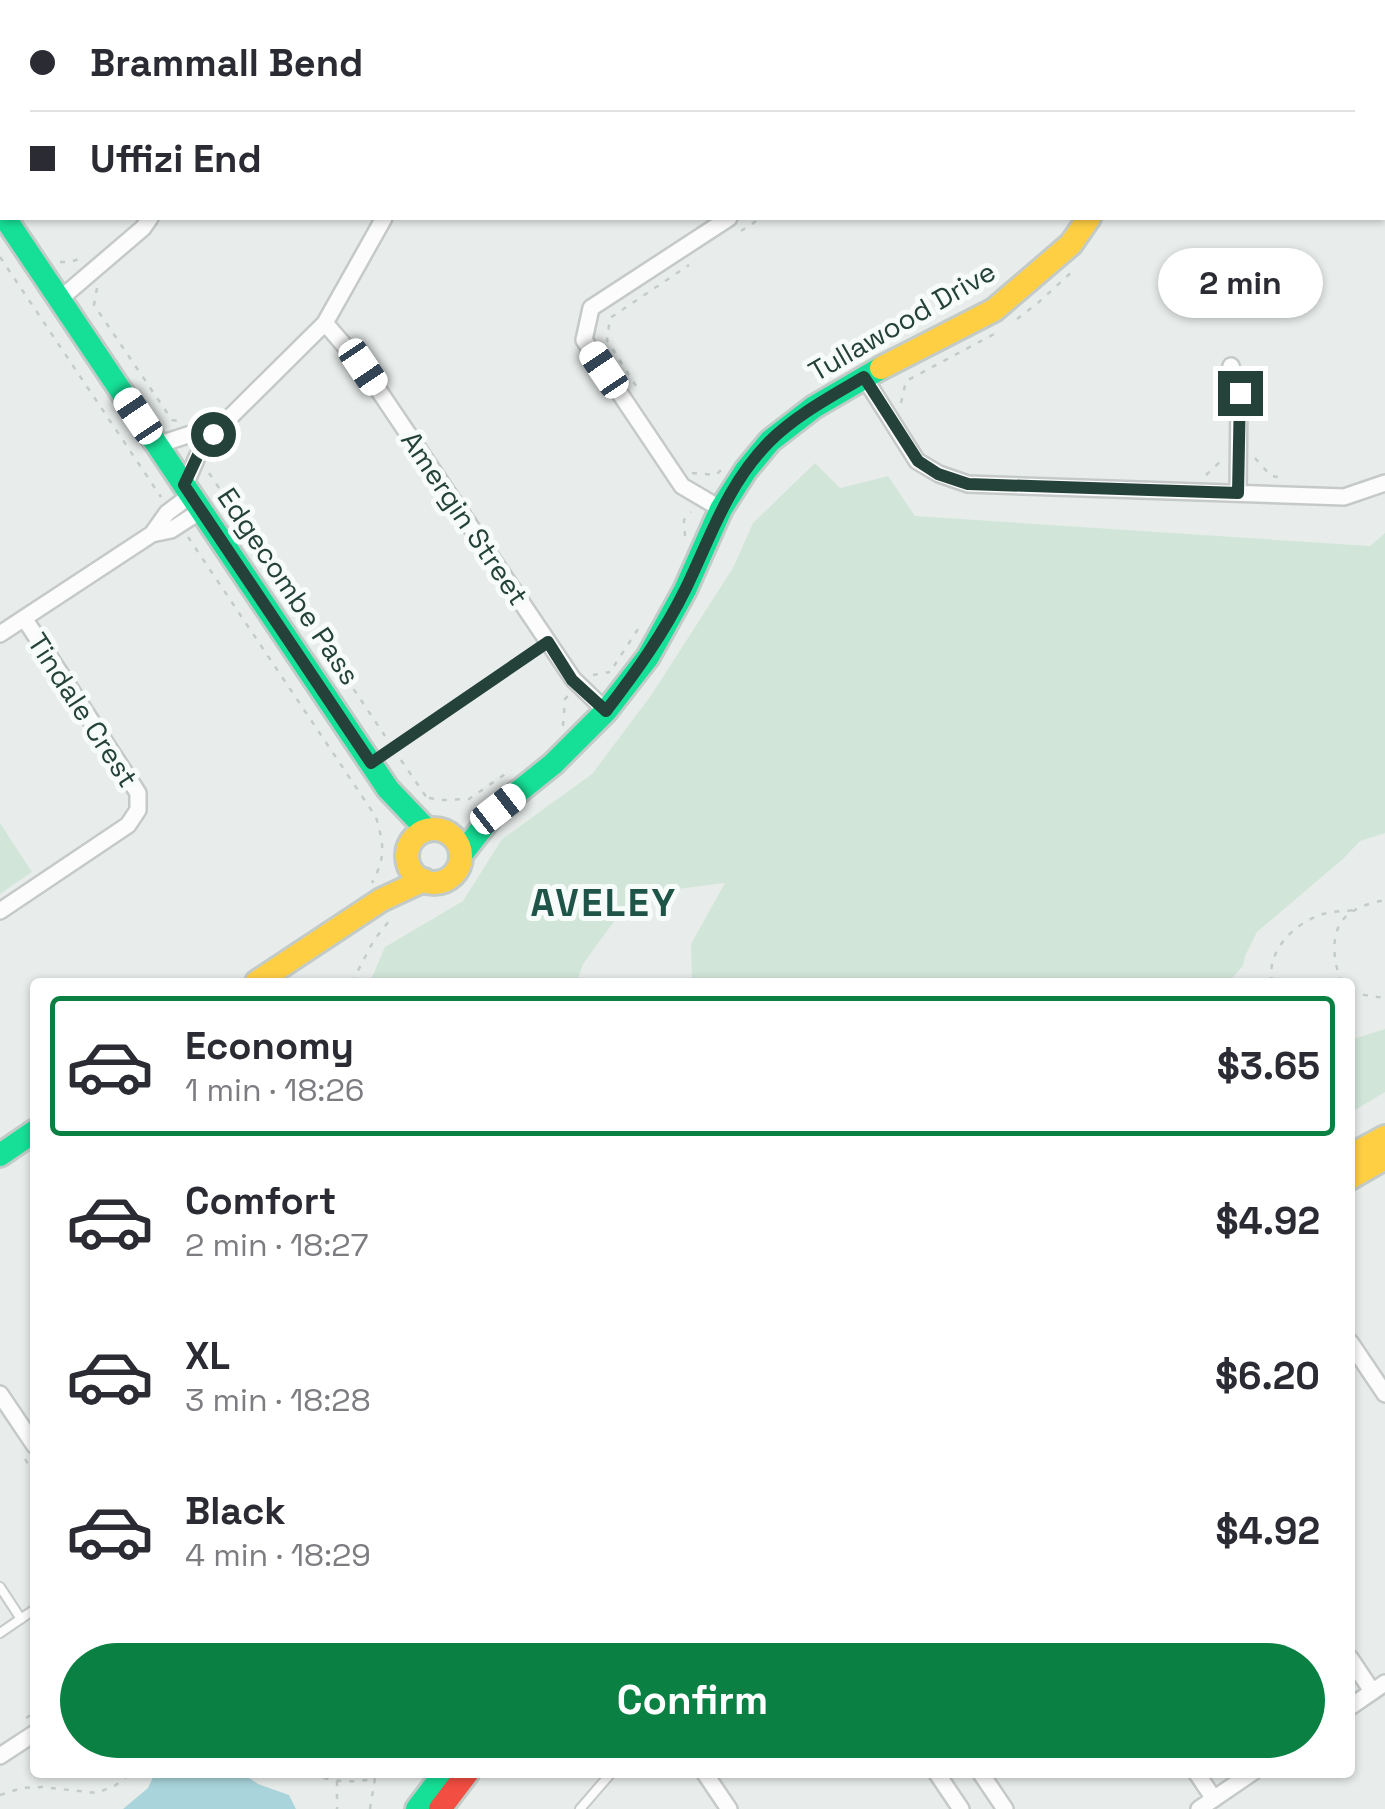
<!DOCTYPE html>
<meta charset="utf-8">
<style>
body{margin:0;font-family:"Space Grotesk",sans-serif;background:#f2f2f3;color:#2b2b33;height:100vh;display:flex;flex-direction:column;font-size:38px;white-space:nowrap}
*{box-sizing:border-box;margin:0}
p{font-size:32px;color:#7c7c81}
.icon{flex:none;width:55px;height:55px;fill:none;stroke:currentColor;stroke-width:2;stroke-linecap:round;stroke-linejoin:round}
.map{position:relative;flex:1;overflow:hidden}
.side{position:absolute;left:30px;top:978px;width:1325px;height:800px;display:flex;flex-direction:column;background:#fff;border-radius:10px;box-shadow:0 2px 8px #0004}
.side>*{flex:none}
.banner{position:absolute;left:0px;top:0px;width:1385px;height:220px;box-shadow:0 2px 8px #0004;display:grid;align-content:center;height:220px;padding:0 30px;background:#fff}
.end{position:absolute;width:45px;height:45px;margin:-22px;border:12px solid #24423a;background:#fff;box-shadow:0 0 0 5px #fff}
.from{border-radius:50%}
.bubble{position:absolute;height:70px;border-radius:35px;background:#fff;box-shadow:0 2px 8px #0004;font-size:32px;font-weight:800;line-height:70px;text-align:center}
.car{position:absolute;width:30px;height:60px;margin:-30px -15px;border-radius:12px;box-shadow:0 0 8px 2px #0007;background:linear-gradient(#fff 24%,#345 0 40%,#fff 0 76%,#345 0 86%,#fff 0)}
.banner b{display:flex;align-items:center;gap:35px;height:95px;font-size:38px}
.banner b+b{border-top:2px solid #e1e1e2}
.banner i{width:25px;height:25px;background:#2b2b33}
ul{padding:18px 0 0;list-style:none}
li{display:flex;align-items:center;gap:30px;height:140px;margin:0 20px 15px;padding:0 10px;border:5px solid transparent;border-radius:10px}
li div{flex:1}
li b{display:block;font-size:38px}
li em{font-style:normal;font-weight:800}
li.current{border-color:#0b8043}
li>.icon{width:90px;height:90px;stroke-width:1.5}
.primary-button{display:flex;gap:20px;margin-top:auto;padding:20px 30px}
.primary-button a{flex:1;height:115px;border-radius:60px;background:#0b8043;color:#fff;font-size:40px;font-weight:800;line-height:115px;text-align:center}
.map>svg:first-child{display:block}
.green{fill:#d1e6d8}
.water{fill:#a9d4db}
.lines{fill:none;stroke-linecap:round;stroke-linejoin:round}
.lane-casing{stroke:#c5cac8;stroke-width:12}
.street-casing{stroke:#c5cac8;stroke-width:20}
.fast-casing{stroke:#c3cbc8;stroke-width:28}
.slow-casing{stroke:#c3cbc8;stroke-width:28}
.jam-casing{stroke:#c3cbc8;stroke-width:28}
.path{stroke:#c3ccca;stroke-width:2.5;stroke-dasharray:5 8;stroke-linecap:butt}
.lane{stroke:#fcfcfc;stroke-width:8}
.street{stroke:#fcfcfc;stroke-width:15}
.fast{stroke:#16e098;stroke-width:22}
.slow{stroke:#ffcf43;stroke-width:22}
.jam{stroke:#f24e42;stroke-width:22}
.route{stroke:#24423a;stroke-width:12}
.labels{text-anchor:middle;dominant-baseline:central;stroke-width:10;stroke-linejoin:round;paint-order:stroke}
.street-label{font-size:28px;fill:#24423a;stroke:#f7fbf9}
.district-label{font-size:38px;font-weight:bold;letter-spacing:2.5px;fill:#1f5548;stroke:#f7fbf9}
</style>
<div class="map">
<svg width="1385" height="1809" viewBox="0 0 1385 1809">
<rect width="100%" height="100%" fill="#e8edeb"/>
<path class="green" d="M 0,0 L 102,0 L 102,2 L 2,2 L 2,187 L 0,189 Z
M 960,0 L 1385,0 L 1385,53 L 1383,54 L 1382,2 L 956,2 Z
M 815,463 L 840,488 L 888,476 L 915,516 L 1370,546 L 1385,533 L 1385,833 L 1360,841 L 1344,858 L 1257,932 L 1245,956 L 1243,966 L 1228,982 L 692,982 L 691,944 L 725,883 L 653,892 L 631,898 L 583,964 L 577,982 L 370,982 L 385,947 L 463,901 L 502,839 L 592,774 L 652,694 L 733,568 L 753,523 Z
M 0,823 L 32,872 L 0,894 Z
M 1385,1029 L 1385,1092 L 1350,1113 L 1350,1040 Z"/>
<path class="water" d="M 155,1773 L 242,1773 L 258,1784 L 289,1795 L 296,1809 L 123,1809 L 148,1788 Z"/>
<g class="lines">
<defs>
<path id="lane" d="M 817,0 L 818,2
M 374,761 L 548,642
M 0,1587 L 21,1619
M 0,1633 L 35,1609
M 580,1809 L 612,1772"/>
<path id="street" d="M 228,2 L 228,0
M 429,2 L 429,0
M 675,2 L 677,0
M 1382,151 L 1385,157
M 60,299 L 143,228 L 150,218
M 325,323 L 363,367 L 573,679 L 606,711
M 1231,366 L 1239,393 L 1238,493
M 864,377 L 917,461 L 939,474 L 968,484 L 1344,497 L 1385,483
M 157,445 L 194,433 L 221,420
M 185,485 L 198,455 L 213,434 L 325,323 L 384,218
M 721,509 L 682,486 L 584,340 L 591,308 L 729,218
M 152,534 L 167,513 L 191,495
M 0,634 L 152,534 L 171,530 L 202,510
M 0,911 L 128,825 L 138,810 L 138,793 L 24,618
M 1350,1342 L 1385,1394
M 0,1394 L 35,1446
M 1350,1658 L 1372,1691
M 1350,1707 L 1385,1683
M 0,1756 L 35,1733
M 704,1772 L 729,1809
M 936,1772 L 961,1809
M 980,1772 L 1005,1809
M 1196,1772 L 1214,1799
M 1199,1809 L 1253,1772"/>
<path id="fast" d="M 1382,54 L 1385,53
M 5,218 L 388,789 L 427,830
M 461,855 L 497,809 L 553,764 L 606,711 L 648,657 L 685,590 L 721,509 L 746,470 L 770,441 L 814,407 L 881,368
M 0,1155 L 35,1131
M 417,1809 L 445,1772"/>
<path id="slow" d="M 881,368 L 994,310 L 1071,244 L 1089,218
M407 856a27 27 0 1 1 54 0a27 27 0 1 1-54 0Z
M 257,982 L 381,900 L 424,880
M 1350,1156 L 1385,1137
M 1350,1178 L 1385,1158"/>
<path id="jam" d="M 953,0 L 955,2
M 440,1809 L 468,1772"/>
</defs>
<use href="#lane" class="lane-casing"/>
<use href="#street" class="street-casing"/>
<use href="#fast" class="fast-casing"/>
<use href="#slow" class="slow-casing"/>
<use href="#jam" class="jam-casing"/>
<path class="path" d="M 83,0 L 83,2
M 1382,83 L 1385,77
M 1382,115 L 1385,120
M 0,161 L 2,159
M 0,187 L 2,191
M 741,231 L 761,218
M 0,257 L 161,497
M 60,262 L 70,262 L 79,259 L 81,261
M 97,288 L 94,305 L 172,420 L 178,421
M 1017,319 L 1039,302 L 1075,269
M 636,386 L 607,340 L 610,318 L 689,265
M 901,403 L 906,381 L 998,332
M 1255,458 L 1271,476 L 1278,477
M 209,473 L 385,736
M 692,473 L 716,475 L 721,470
M 1206,475 L 1222,460
M 685,536 L 684,520 L 691,512
M 188,537 L 376,817 C 384,846 386,856 372,883
M 614,666 L 640,626
M 593,675 L 610,672
M 563,726 L 565,699 L 568,696
M 401,760 L 427,798
M 429,798 L 444,800 L 469,799 L 511,770
M 441,888 L 448,886 L 460,877
M 228,982 L 238,976
M 352,982 L 374,940 L 393,916
M 1272,982 C 1266,951 1294,923 1323,914 C 1333,911 1345,911 1356,910
M 1342,982 C 1334,966 1330,937 1342,921 C 1351,908 1371,903 1385,900
M 1350,993 L 1385,998
M 1350,1319 L 1356,1328
M 25,1459 L 35,1475
M 26,1718 L 35,1712
M 312,1772 C 330,1784 354,1782 375,1779
M 337,1781 L 337,1809
M 0,1795 L 22,1788 L 42,1787 L 97,1793 L 116,1785 L 132,1772
M 370,1809 L 376,1772"/>
<use href="#lane" class="lane"/>
<use href="#street" class="street"/>
<use href="#fast" class="fast"/>
<use href="#slow" class="slow"/>
<use href="#jam" class="jam"/>
</g>
<g class="lines">
<path class="route" d="M 213,434 L 198,455 L 184,485 L 371,763 L 548,642 L 572,680 L 606,711 C 636,672 664,633 686,588 C 711,536 727,485 769,442 C 796,415 832,396 864,377 L 918,461 L 938,474 L 968,484 L 1238,493 L 1240,393"/>
</g>
<g class="labels">
<g class="street-label">
<text transform="translate(902 321) rotate(-30)">Tullawood Drive</text>
<text transform="translate(465 518) rotate(56)">Amergin Street</text>
<text transform="translate(289 586) rotate(56)">Edgecombe Pass</text>
<text transform="translate(83 710) rotate(57)">Tindale Crest</text>
</g>
<g class="district-label">
<text x="604" y="903">AVELEY</text>
</g>
</g>
</svg>
<i class="end from" style="left:213px;top:434px"></i>
<i class="end" style="left:1240px;top:393px"></i>
<div class="bubble" style="left:1158px;top:248px;width:165px">2 min</div>
<i class="car" style="left:363px;top:367px;rotate:146deg"></i>
<i class="car" style="left:604px;top:370px;rotate:326deg"></i>
<i class="car" style="left:138px;top:416px;rotate:326deg"></i>
<i class="car" style="left:498px;top:809px;rotate:52deg"></i>
<div class="banner">
<b><i class="from"></i>Brammall Bend</b>
<b><i></i>Uffizi End</b>
</div>
<section class="side">
<ul>
<li class="current"><svg class="icon" aria-label="car" viewBox="0 0 24 24"><path d="M5 17H2v-5l4-1 3-4h7l3 4 3 1v5h-3M9 17h6M6 11h13"/><circle cx="7" cy="17" r="2"/><circle cx="17" cy="17" r="2"/></svg><div><b>Economy</b><p>1 min · 18:26</p></div><em>$3.65</em></li>
<li><svg class="icon" aria-label="car" viewBox="0 0 24 24"><path d="M5 17H2v-5l4-1 3-4h7l3 4 3 1v5h-3M9 17h6M6 11h13"/><circle cx="7" cy="17" r="2"/><circle cx="17" cy="17" r="2"/></svg><div><b>Comfort</b><p>2 min · 18:27</p></div><em>$4.92</em></li>
<li><svg class="icon" aria-label="car" viewBox="0 0 24 24"><path d="M5 17H2v-5l4-1 3-4h7l3 4 3 1v5h-3M9 17h6M6 11h13"/><circle cx="7" cy="17" r="2"/><circle cx="17" cy="17" r="2"/></svg><div><b>XL</b><p>3 min · 18:28</p></div><em>$6.20</em></li>
<li><svg class="icon" aria-label="car" viewBox="0 0 24 24"><path d="M5 17H2v-5l4-1 3-4h7l3 4 3 1v5h-3M9 17h6M6 11h13"/><circle cx="7" cy="17" r="2"/><circle cx="17" cy="17" r="2"/></svg><div><b>Black</b><p>4 min · 18:29</p></div><em>$4.92</em></li>
</ul>
<div class="primary-button"><a>Confirm</a></div>
</section>
</div>
